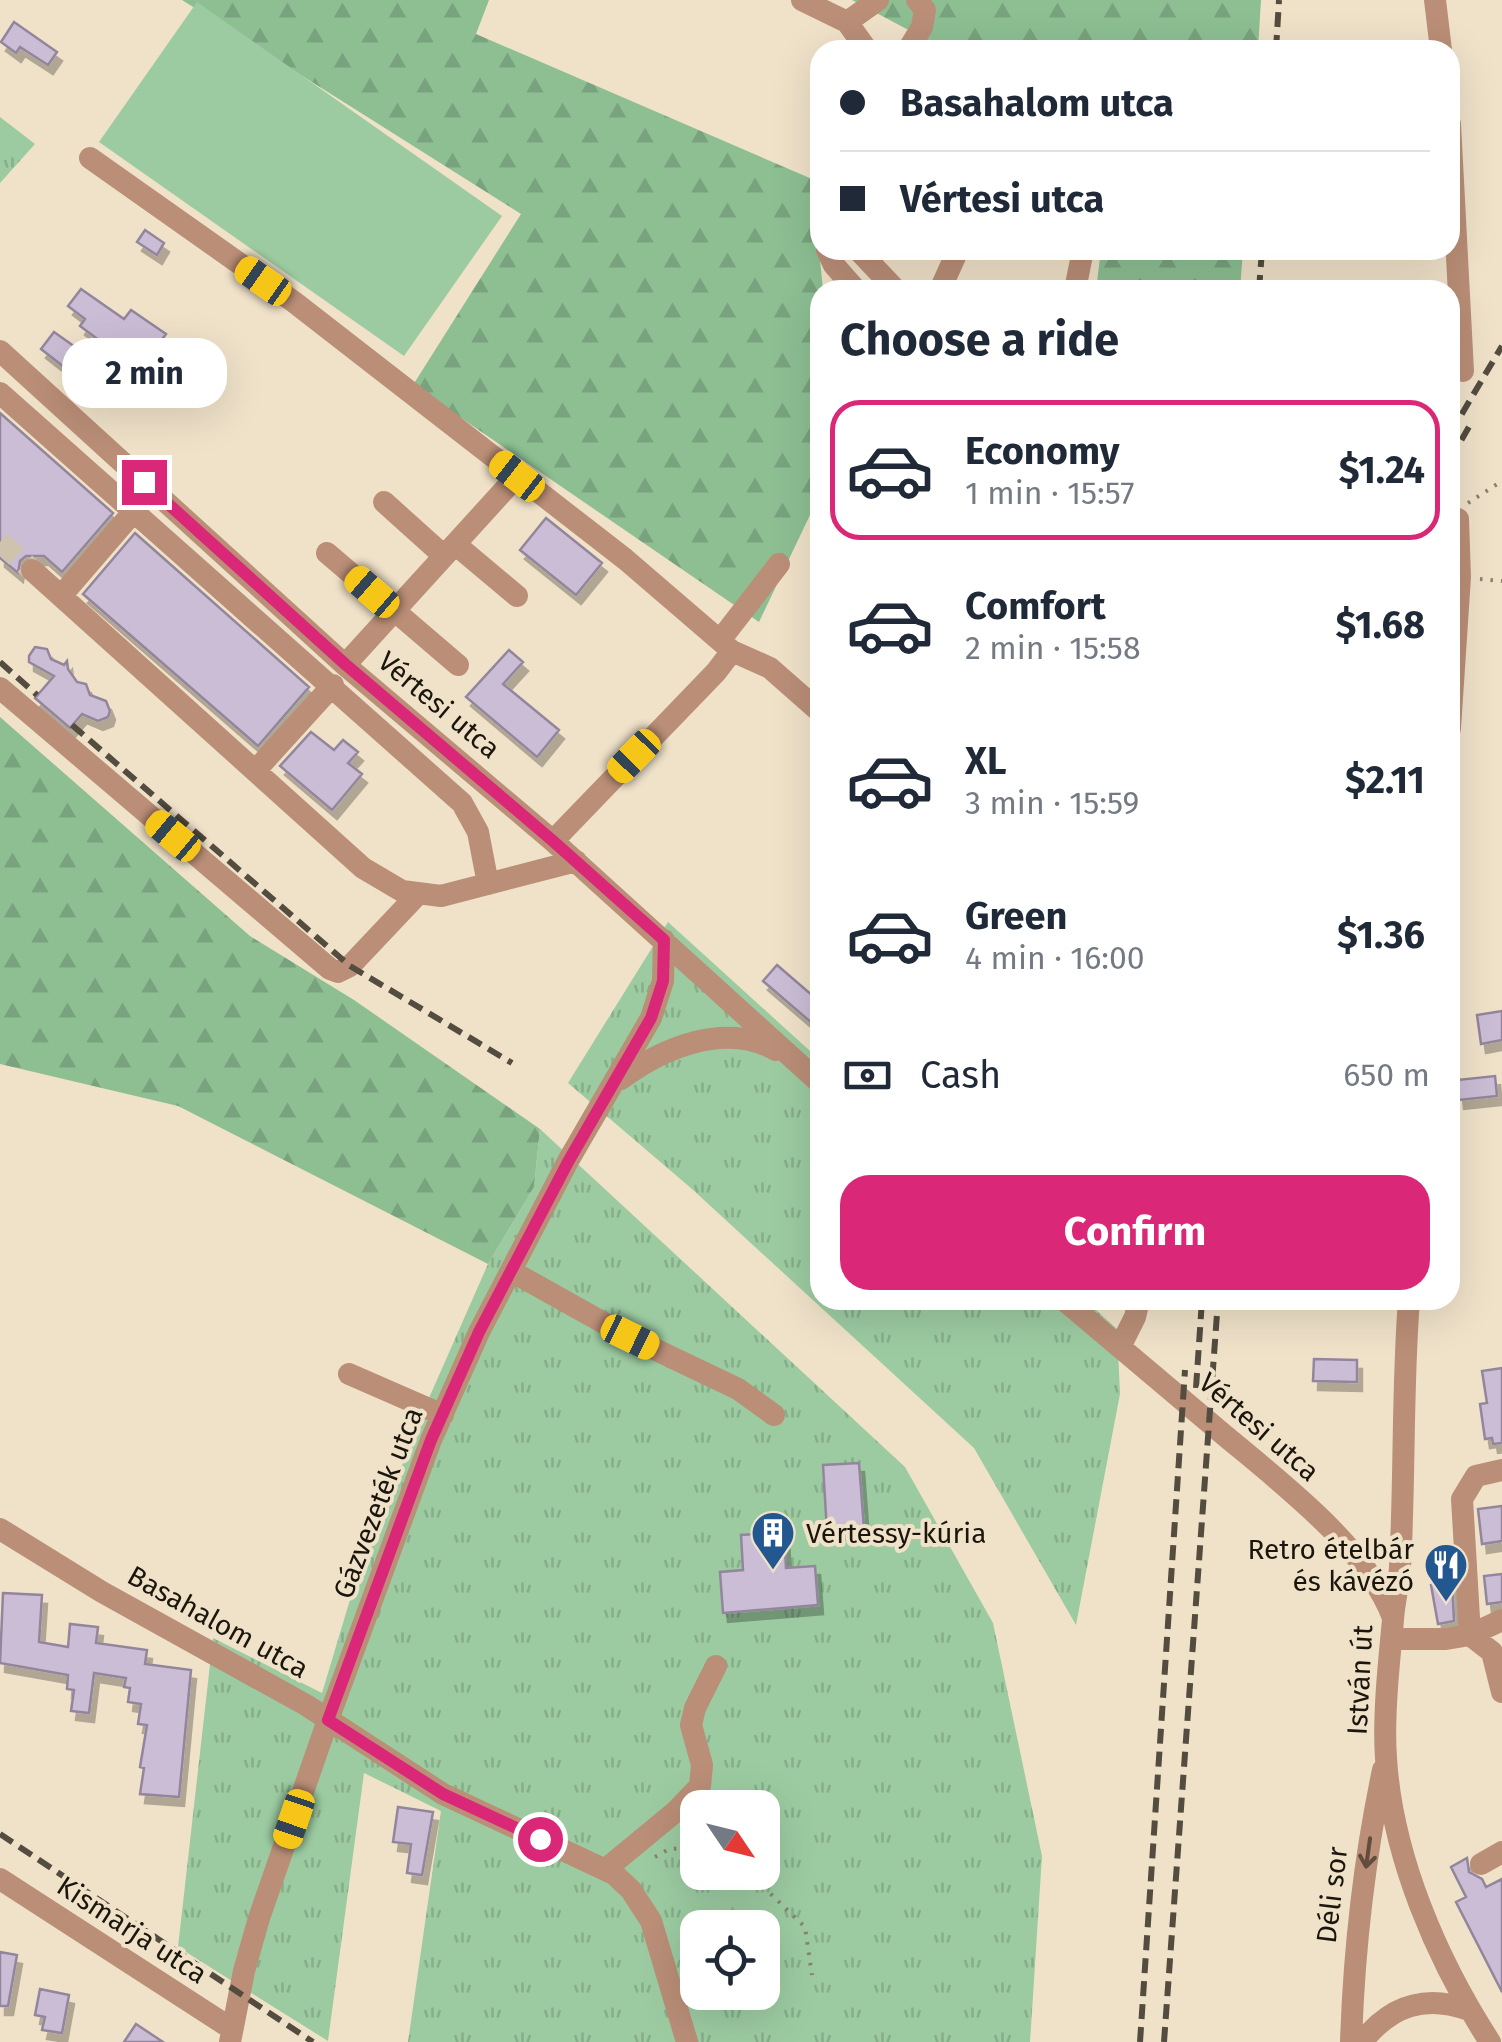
<!DOCTYPE html>
<meta charset="utf-8">
<style>
body{margin:0;font-family:"Fira Sans",sans-serif;background:#f2f2f3;color:#1f2937;height:100vh;display:flex;flex-direction:column;font-size:38px;white-space:nowrap}
*{box-sizing:border-box;margin:0}
p{font-size:32px;color:#747a83}
.icon{flex:none;width:55px;height:55px;fill:none;stroke:currentColor;stroke-width:2;stroke-linecap:round;stroke-linejoin:round}
.map{position:relative;flex:1;overflow:hidden}
.panel{position:absolute;left:810px;top:280px;width:650px;height:1030px;display:flex;flex-direction:column;background:#fff;border-radius:30px;box-shadow:0 10px 40px #0002}
.panel>*{flex:none}
.hud{position:absolute;left:810px;top:40px;width:650px;height:220px;border-radius:30px;box-shadow:0 10px 40px #0002;display:grid;align-content:center;height:220px;padding:0 30px;background:#fff}
.needle{width:65px;rotate:125deg}
.buttons{position:absolute;left:680px;top:1790px;display:grid;gap:20px}
.buttons a{display:grid;place-items:center;width:100px;height:100px;border-radius:20px;background:#fff;box-shadow:0 10px 40px #0002;font-size:50px}
.end{position:absolute;width:45px;height:45px;margin:-22px;border:12px solid #db2777;background:#fff;box-shadow:0 0 0 5px #fff}
.from{border-radius:50%}
.bubble{position:absolute;height:70px;border-radius:30px;background:#fff;box-shadow:0 10px 40px #0002;font-size:32px;font-weight:700;line-height:70px;text-align:center}
.car{position:absolute;width:30px;height:60px;margin:-30px -15px;border-radius:12px;box-shadow:0 0 8px 2px #0007;background:linear-gradient(#f5c518 24%,#345 0 40%,#f5c518 0 76%,#345 0 86%,#f5c518 0)}
.hud b{display:flex;align-items:center;gap:35px;height:95px;font-size:38px}
.hud b+b{border-top:2px solid #e0e1e3}
.hud i{width:25px;height:25px;background:#1f2937}
ul{padding:0;list-style:none}
li{display:flex;align-items:center;gap:30px;height:140px;margin:0 20px 15px;padding:0 10px;border:5px solid transparent;border-radius:30px}
li div{flex:1}
li b{display:block;font-size:38px}
li em{font-style:normal;font-weight:700}
li.on{border-color:#db2777}
li>.icon{width:90px;height:90px;stroke-width:1.5}
h2{padding:0 30px;font-size:45px;line-height:120px}
.pay{display:flex;align-items:center;gap:25px;height:110px;padding:0 30px;font-size:38px}
.pay p{margin-inline-start:auto}
.button{display:flex;gap:20px;margin-top:auto;padding:20px 30px}
.button a{flex:1;height:115px;border-radius:30px;background:#db2777;color:#fff;font-size:40px;font-weight:700;line-height:115px;text-align:center}
.map>svg:first-child{display:block}
.grass{fill:url(#grass-tufts);fill-rule:evenodd}
.forest{fill:url(#forest-firs)}
.green{fill:#9ccba1}
.building{fill:#cbbdd5;stroke:#93869c;stroke-width:2.5;filter:url(#shadow)}
.lines{fill:none;stroke-linecap:round;stroke-linejoin:round}
.minor-tunnel{stroke:#d0c3ad;stroke-width:22;stroke-dasharray:22 11;stroke-linecap:butt}
.path{stroke:#8a8170;stroke-width:4;stroke-dasharray:2.5 8;stroke-linecap:butt}
.minor{stroke:#ba8e77;stroke-width:22}
.rail{stroke:#534c3f;stroke-width:6;stroke-dasharray:15 8;stroke-linecap:butt}
.oneway{stroke:#624c3d}
.route{stroke:#db2777;stroke-width:12}
.labels{text-anchor:middle;dominant-baseline:central;stroke-width:8;stroke-linejoin:round;paint-order:stroke}
.street-label{font-size:28px;fill:#1a160d;stroke:#f0e2c9}
.poi-label{font-size:28px;fill:#1a160d;stroke:#f0e2c9;text-anchor:start}
</style>
<div class="map">
<svg width="1502" height="2042" viewBox="0 0 1502 2042">
<defs>
<pattern id="grass-tufts" width="24" height="20" patternUnits="userSpaceOnUse" patternTransform="scale(2.5)"><rect width="24" height="20" fill="#9ccba1"/><path d="M3 7l-1-3M5 7V3M7 7l1-3M15 17l-1-3M17 17v-4M19 17l1-3" fill="none" stroke="#86ae89"/></pattern>
<pattern id="forest-firs" width="22" height="20" patternUnits="userSpaceOnUse" patternTransform="scale(2.5)"><rect width="22" height="20" fill="#8dbf93"/><path d="M5 1l3.5 6h-7zM16 11l3.5 6h-7z" fill="#79a37e"/></pattern>
<filter id="shadow"><feDropShadow dx="5" dy="9" stdDeviation="0" flood-color="#0004"/></filter>
</defs>
<rect width="100%" height="100%" fill="#f0e2c9"/>
<path class="grass" d="M 0,117 L 35,144 L 0,183 Z
M 668,922 L 820,1060 L 820,1300 L 1085,1300 L 1117,1329 L 1120,1394 L 1076,1625 L 974,1448 L 692,1189 L 568,1083 Z
M 540,1129 L 905,1467 L 993,1623 L 1042,1856 L 1030,2042 L 408,2042 L 441,1811 L 364,1773 L 328,2041 L 178,1947 L 213,1638 L 322,1693 L 352,1593 L 425,1407 L 488,1264 L 534,1187 ZM 698,1808 L 762,1808 L 762,1872 L 698,1872 ZM 698,1928 L 762,1928 L 762,1992 L 698,1992 Z"/>
<path class="forest" d="M 182,0 L 489,0 L 476,34 L 812,179 L 823,290 L 820,290 L 820,494 L 759,622 L 413,385 L 521,214 Z
M 852,0 L 1261,0 L 1258,50 L 946,50 Z
M 1101,250 L 1243,250 L 1240,290 L 1096,290 Z
M 0,717 L 250,936 L 354,1000 L 540,1129 L 534,1187 L 488,1264 L 178,1106 L 0,1064 Z"/>
<path class="green" d="M 197,2 L 502,216 L 404,356 L 99,142 Z"/>
<path class="building" d="M 14,22 L 57,52 L 48,65 L 20,47 L 16,53 L 1,42 Z
M 145,230 L 164,243 L 157,255 L 137,242 Z
M 81,289 L 124,319 L 131,310 L 166,334 L 139,370 L 80,326 L 85,319 L 68,306 Z
M 54,332 L 78,349 L 64,367 L 41,349 Z
M 0,413 L 113,513 L 62,572 L 44,556 L 26,556 L 20,561 L 18,573 L 0,558 Z
M 546,518 L 602,563 L 576,595 L 520,550 Z
M 135,533 L 309,687 L 258,746 L 83,594 Z
M 35,647 L 47,649 L 51,659 L 64,665 L 67,661 L 68,669 L 77,682 L 86,684 L 90,695 L 106,701 L 110,711 L 108,717 L 98,721 L 82,714 L 70,728 L 35,698 L 54,676 L 29,662 L 29,656 Z
M 509,650 L 523,662 L 503,684 L 559,730 L 537,757 L 466,697 Z
M 311,732 L 334,750 L 343,740 L 358,752 L 348,763 L 362,774 L 332,810 L 280,766 Z
M 777,965 L 820,1002 L 820,1030 L 763,981 Z
M 1502,1011 L 1502,1040 L 1481,1044 L 1477,1015 Z
M 1495,1076 L 1497,1096 L 1459,1100 L 1457,1080 Z
M 1314,1359 L 1357,1360 L 1357,1382 L 1313,1381 Z
M 1502,1368 L 1502,1443 L 1493,1444 L 1492,1438 L 1485,1439 L 1480,1404 L 1487,1403 L 1482,1371 Z
M 859,1463 L 864,1529 L 827,1532 L 823,1465 Z
M 1502,1506 L 1502,1541 L 1482,1544 L 1478,1509 Z
M 784,1532 L 786,1568 L 815,1566 L 818,1605 L 723,1613 L 720,1572 L 743,1570 L 741,1535 Z
M 1502,1574 L 1502,1602 L 1487,1604 L 1484,1576 Z
M 1452,1582 L 1454,1621 L 1438,1624 L 1431,1585 Z
M 3,1593 L 42,1595 L 39,1642 L 68,1647 L 70,1624 L 98,1627 L 96,1643 L 147,1650 L 145,1664 L 191,1670 L 179,1797 L 140,1794 L 144,1768 L 140,1767 L 147,1725 L 138,1724 L 141,1704 L 128,1702 L 130,1688 L 124,1687 L 126,1678 L 94,1673 L 89,1713 L 71,1711 L 74,1690 L 67,1689 L 68,1675 L 0,1663 Z
M 398,1807 L 433,1812 L 422,1875 L 407,1873 L 411,1844 L 393,1842 Z
M 1467,1858 L 1469,1872 L 1482,1879 L 1486,1887 L 1502,1879 L 1502,1992 L 1456,1902 L 1466,1897 L 1451,1867 Z
M 0,1952 L 17,1955 L 8,2006 L 0,2006 Z
M 40,1989 L 69,1995 L 62,2033 L 42,2030 L 45,2017 L 35,2015 Z
M 136,2024 L 163,2042 L 124,2042 Z"/>
<g class="lines">
<path class="minor-tunnel" d="M 0,542 L 32,570"/>
<path class="path" d="M 1468,503 L 1502,481
M 1480,579 L 1502,581
M 655,1857 L 669,1849 L 698,1848
M 748,1872 L 805,1927 L 812,1975"/>
<path class="minor" d="M 802,0 L 847,22 L 867,50
M 1435,0 L 1441,50
M 847,22 L 878,0
M 908,50 L 922,27 L 925,10 L 917,0
M 1450,124 L 1463,371
M 90,158 L 294,302 L 625,559 L 732,651 L 770,668 L 820,712
M 827,250 L 834,265 L 856,290
M 858,250 L 896,290
M 940,290 L 958,250
M 1075,290 L 1083,250
M 0,351 L 345,665 L 553,841 L 820,1083
M 0,393 L 462,803 L 478,832 L 488,884
M 384,502 L 444,556
M 455,544 L 517,596
M 327,553 L 458,665
M 32,570 L 363,868 L 402,891 L 441,896 L 576,861
M 61,596 L 135,510
M 721,639 L 779,564
M 345,665 L 517,476
M 0,688 L 330,969 L 338,972 L 350,966 L 419,893
M 1450,728 L 1460,577 L 1458,519
M 256,770 L 333,685
M 553,841 L 716,672 L 732,651
M 621,1079 C 664,1047 725,1022 776,1050
M 511,1271 L 629,1337 L 738,1389 L 774,1415
M 1064,1300 C 1115,1343 1166,1386 1217,1429 C 1276,1479 1366,1545 1393,1618
M 1409,1300 C 1402,1389 1405,1478 1400,1567 C 1399,1585 1394,1602 1393,1620 C 1389,1662 1383,1717 1386,1758 C 1392,1856 1437,1960 1490,2042
M 1120,1347 L 1135,1317 L 1139,1300
M 349,1374 L 443,1415
M 1502,1470 L 1476,1476 L 1462,1499 L 1470,1635 L 1502,1620
M 0,1529 L 102,1592 L 306,1705 L 443,1794 L 614,1874 L 631,1890 L 651,1921 L 687,2042
M 1392,1639 L 1446,1639 L 1470,1635 L 1492,1652 L 1502,1692
M 1481,1864 L 1502,1852
M 606,1869 L 675,1812 L 700,1786 L 702,1765 L 691,1725 L 695,1708 L 716,1666
M 0,1879 L 232,2029
M 230,2042 L 244,1971 L 259,1918 L 328,1720 L 431,1440 L 479,1332 L 568,1161 L 651,1018 L 663,981 L 664,940
M 1351,2042 C 1354,1950 1364,1860 1383,1770
M 1362,2042 C 1391,2005 1425,1994 1469,2010"/>
<path class="rail" d="M 1276,50 L 1279,0
M 1259,290 L 1262,250
M 1450,434 L 1502,346
M 1450,460 L 1470,425
M 0,662 L 37,695
M 72,725 L 350,966 L 512,1063
M 1196,1388 L 1202,1300
M 0,1834 L 313,2042
M 1140,2042 L 1185,1370
M 1164,2042 L 1218,1300"/>
</g>
<defs><path id="oneway-shaft" d="M-6 0H5M1.5-3L5.5 0L1.5 3" fill="none" stroke-width="1.6" stroke-linecap="round" stroke-linejoin="round" transform="scale(2.5)"/></defs>
<use class="oneway" href="#oneway-shaft" transform="translate(1368 1853) rotate(98)"/>
<g class="lines">
<path class="route" d="M 144,482 L 345,664 L 553,841 L 664,940 L 663,981 L 651,1018 L 568,1162 L 479,1332 L 431,1440 L 328,1720 L 443,1794 L 540,1839"/>
</g>
<defs>
<symbol id="building-pin" viewBox="-11 -11 22 30"><path d="M0 17L-7.5 6A9.5 9.5 0 1 1 7.5 6Z" fill="#235790" stroke="#f0e2c9"/><path d="M-4-6H4V6H1V3H-1V6H-4ZM-2.5-4.3h1.7v1.8h-1.7ZM.8-4.3h1.7v1.8H.8ZM-2.5-1h1.7V.8h-1.7ZM.8-1h1.7V.8H.8Z" fill="#fff"/></symbol>
<symbol id="restaurant-pin" viewBox="-11 -11 22 30"><path d="M0 17L-7.5 6A9.5 9.5 0 1 1 7.5 6Z" fill="#235790" stroke="#f0e2c9"/><path d="M-5-6h1v4h1v-4h1v4h1v-4h1v5L-1.5 .5V6h-2V.5L-5-1ZM5-6V6H3V1.5H1.5Q1.5-4 5-6Z" fill="#fff"/></symbol>
</defs>
<g fill-rule="evenodd">
<use href="#building-pin" x="748" y="1508" width="50" height="68"/>
<use href="#restaurant-pin" x="1421" y="1540" width="50" height="68"/>
</g>
<g class="labels">
<g class="street-label">
<text transform="translate(439 705) rotate(40)">Vértesi utca</text>
<text transform="translate(1259 1427) rotate(41)">Vértesi utca</text>
<text transform="translate(378 1503) rotate(-69)">Gázvezeték utca</text>
<text transform="translate(218 1622) rotate(29)">Basahalom utca</text>
<text transform="translate(1360 1680) rotate(-87)">István út</text>
<text transform="translate(1332 1895) rotate(-83)">Déli sor</text>
<text transform="translate(132 1930) rotate(33)">Kismarja utca</text>
</g>
<g class="poi-label">
<text x="806" y="1533">Vértessy-kúria</text>
<text x="1414" y="1549" text-anchor="end">Retro ételbár<tspan x="1414" dy="32">és kávézó</tspan></text>
</g>
</g>
</svg>
<div class="buttons">
<a><svg class="needle" viewBox="-14 -14 28 28"><path d="M0-13l5 13h-10z" fill="#e53935"/><path d="M0 13l5-13h-10z" fill="#747a83"/></svg></a>
<a><svg class="icon" aria-label="locate" viewBox="0 0 24 24"><circle cx="12" cy="12" r="6"/><path d="M12 2v4M12 18v4M2 12h4M18 12h4"/></svg></a>
</div>
<i class="end from" style="left:540px;top:1839px"></i>
<i class="end" style="left:144px;top:482px"></i>
<div class="bubble" style="left:62px;top:338px;width:165px">2 min</div>
<i class="car" style="left:263px;top:281px;rotate:305deg"></i>
<i class="car" style="left:517px;top:476px;rotate:308deg"></i>
<i class="car" style="left:372px;top:592px;rotate:311deg"></i>
<i class="car" style="left:634px;top:756px;rotate:224deg"></i>
<i class="car" style="left:173px;top:836px;rotate:310deg"></i>
<i class="car" style="left:630px;top:1337px;rotate:116deg"></i>
<i class="car" style="left:294px;top:1819px;rotate:199deg"></i>
<div class="hud">
<b><i class="from"></i>Basahalom utca</b>
<b><i></i>Vértesi utca</b>
</div>
<section class="panel">
<h2>Choose a ride</h2>
<ul>
<li class="on"><svg class="icon" aria-label="car" viewBox="0 0 24 24"><path d="M5 17H2v-5l4-1 3-4h7l3 4 3 1v5h-3M9 17h6M6 11h13"/><circle cx="7" cy="17" r="2"/><circle cx="17" cy="17" r="2"/></svg><div><b>Economy</b><p>1 min · 15:57</p></div><em>$1.24</em></li>
<li><svg class="icon" aria-label="car" viewBox="0 0 24 24"><path d="M5 17H2v-5l4-1 3-4h7l3 4 3 1v5h-3M9 17h6M6 11h13"/><circle cx="7" cy="17" r="2"/><circle cx="17" cy="17" r="2"/></svg><div><b>Comfort</b><p>2 min · 15:58</p></div><em>$1.68</em></li>
<li><svg class="icon" aria-label="car" viewBox="0 0 24 24"><path d="M5 17H2v-5l4-1 3-4h7l3 4 3 1v5h-3M9 17h6M6 11h13"/><circle cx="7" cy="17" r="2"/><circle cx="17" cy="17" r="2"/></svg><div><b>XL</b><p>3 min · 15:59</p></div><em>$2.11</em></li>
<li><svg class="icon" aria-label="car" viewBox="0 0 24 24"><path d="M5 17H2v-5l4-1 3-4h7l3 4 3 1v5h-3M9 17h6M6 11h13"/><circle cx="7" cy="17" r="2"/><circle cx="17" cy="17" r="2"/></svg><div><b>Green</b><p>4 min · 16:00</p></div><em>$1.36</em></li>
</ul>
<div class="pay"><svg class="icon" aria-label="cash" viewBox="0 0 24 24"><path d="M3 7h18v10H3z"/><circle cx="12" cy="12" r="2"/></svg>Cash<p>650 m</p></div>
<div class="button"><a>Confirm</a></div>
</section>
</div>
